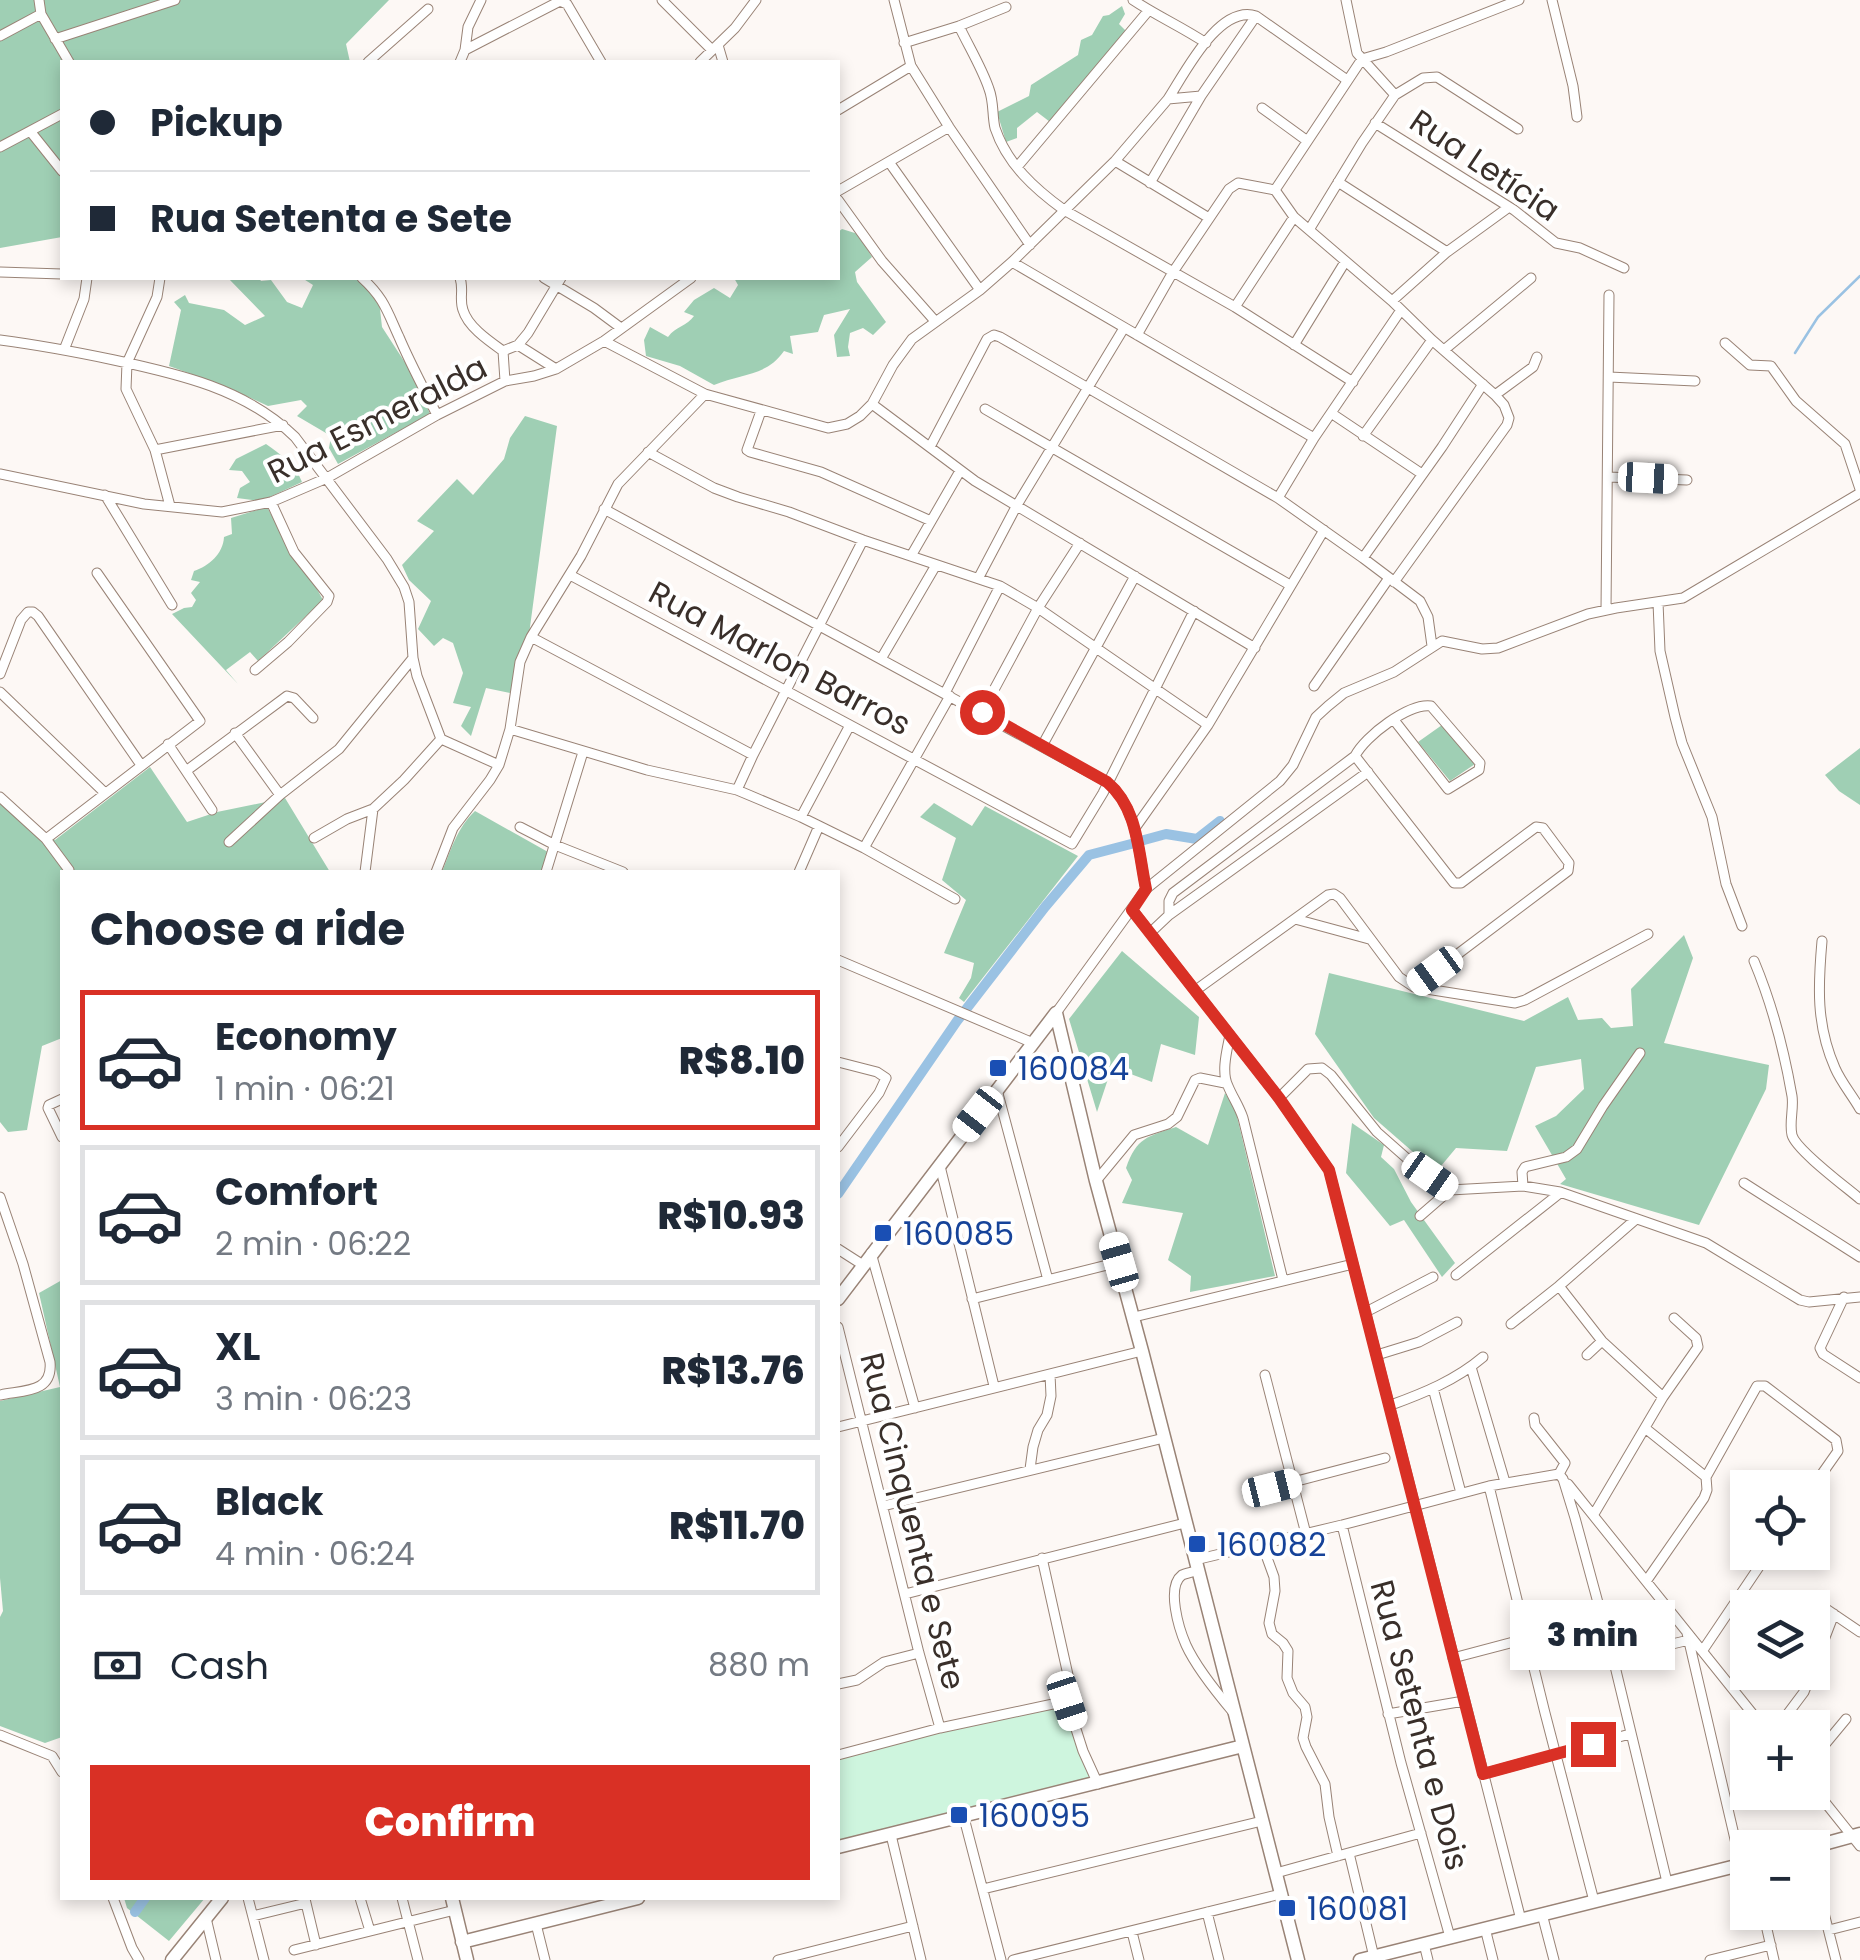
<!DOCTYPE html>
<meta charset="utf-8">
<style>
body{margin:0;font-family:Poppins,sans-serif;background:#f6f6f7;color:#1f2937;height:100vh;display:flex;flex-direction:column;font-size:38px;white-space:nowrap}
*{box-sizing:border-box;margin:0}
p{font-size:32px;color:#747a83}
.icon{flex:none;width:55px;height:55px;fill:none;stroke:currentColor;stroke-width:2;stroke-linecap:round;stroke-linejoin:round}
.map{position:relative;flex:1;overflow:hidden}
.details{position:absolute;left:60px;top:870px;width:780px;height:1030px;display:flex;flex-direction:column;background:#fff;border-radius:0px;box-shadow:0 5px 15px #0003}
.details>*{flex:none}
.guide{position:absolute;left:60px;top:60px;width:780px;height:220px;border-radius:0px;box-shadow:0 5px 15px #0003;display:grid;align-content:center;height:220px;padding:0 30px;background:#fff}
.buttons{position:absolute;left:1730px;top:1470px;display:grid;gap:20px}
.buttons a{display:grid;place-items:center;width:100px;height:100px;border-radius:0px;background:#fff;box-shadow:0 5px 15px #0003;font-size:50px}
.end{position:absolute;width:45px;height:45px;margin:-22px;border:12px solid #d93025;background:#fff;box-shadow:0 0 0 5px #fff}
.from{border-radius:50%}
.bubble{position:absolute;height:70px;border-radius:0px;background:#fff;box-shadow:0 5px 15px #0003;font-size:32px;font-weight:800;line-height:70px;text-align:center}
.car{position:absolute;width:30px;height:60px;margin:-30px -15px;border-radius:12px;box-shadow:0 0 8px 2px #0007;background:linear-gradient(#fff 24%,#345 0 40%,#fff 0 76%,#345 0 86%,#fff 0)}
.guide b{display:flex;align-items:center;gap:35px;height:95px;font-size:38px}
.guide b+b{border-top:2px solid #e0e1e3}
.guide i{width:25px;height:25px;background:#1f2937}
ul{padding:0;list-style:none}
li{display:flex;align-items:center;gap:30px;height:140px;margin:0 20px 15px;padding:0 10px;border:5px solid #e0e1e3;border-radius:0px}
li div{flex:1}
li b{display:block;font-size:38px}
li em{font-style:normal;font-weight:800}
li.selected{border-color:#d93025}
li>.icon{width:90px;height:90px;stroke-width:1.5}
h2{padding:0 30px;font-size:45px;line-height:120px}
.pay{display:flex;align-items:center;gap:25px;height:110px;padding:0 30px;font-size:38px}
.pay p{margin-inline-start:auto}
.action{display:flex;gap:20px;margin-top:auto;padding:20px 30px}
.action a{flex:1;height:115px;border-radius:0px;background:#d93025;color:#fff;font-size:40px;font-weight:800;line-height:115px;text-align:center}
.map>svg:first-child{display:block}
.green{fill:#cef5de}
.forest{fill:#9fcfb4}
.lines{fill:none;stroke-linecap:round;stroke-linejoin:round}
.stream{stroke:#9ac2e3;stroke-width:2.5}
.canal{stroke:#9ac2e3;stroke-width:10}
.street-casing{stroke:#998376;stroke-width:11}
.secondary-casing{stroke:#998376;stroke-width:15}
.street{stroke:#fff;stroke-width:9}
.secondary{stroke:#fff;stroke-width:12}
.route{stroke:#d93025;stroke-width:12}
.transit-dot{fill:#1a4fb4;stroke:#fff;stroke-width:4}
.labels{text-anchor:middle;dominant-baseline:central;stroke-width:8;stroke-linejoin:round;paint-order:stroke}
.street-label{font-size:32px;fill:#392f2a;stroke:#fff}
.transit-label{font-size:32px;fill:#164399;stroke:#fff;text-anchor:start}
</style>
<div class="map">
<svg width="1860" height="1960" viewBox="0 0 1860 1960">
<rect width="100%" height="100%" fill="#fdf8f5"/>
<path class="green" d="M 1067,1701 L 1098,1784 L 838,1847 L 838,1755 Z"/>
<path class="forest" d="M 0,0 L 389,0 L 346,44 L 350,62 L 62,62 L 62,237 L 0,248 Z
M 1122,6 L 1125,14 L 1119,24 L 1127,32 L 1054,125 L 1037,112 L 1017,128 L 1017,138 L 1006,142 L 997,112 L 1029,96 L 1031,85 L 1078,55 L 1081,40 L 1092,35 L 1103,16 L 1109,15 Z
M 842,229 L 858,234 L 872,257 L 855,272 L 857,282 L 886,322 L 873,335 L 863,328 L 850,333 L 848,347 L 850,356 L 837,357 L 834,335 L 850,309 L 824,315 L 818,332 L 790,336 L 793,354 L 784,351 C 766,377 741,373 714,385 L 680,366 L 646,356 L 644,340 L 650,327 L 668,337 C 676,326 687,326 694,316 L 684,312 L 694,300 L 714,288 L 730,298 L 738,285 L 734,278 L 838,278 L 838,232 Z
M 228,278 L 259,278 L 261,281 L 271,280 L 287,302 L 302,308 L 313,285 L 302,278 L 356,278 L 379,300 L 382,327 L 415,378 L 430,414 L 338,464 L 329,448 L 331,436 L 297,416 L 307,406 L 301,400 L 268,406 L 227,387 L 169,366 L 181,310 L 174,302 L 185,295 L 189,303 L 224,310 L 245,325 L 265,316 Z
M 525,416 L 557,426 L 528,642 L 510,693 L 486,688 L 471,736 L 461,726 L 471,707 L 453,703 L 463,673 L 453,643 L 443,638 L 434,646 L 418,629 L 431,601 L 409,580 L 402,565 L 434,531 L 417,521 L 457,479 L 473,495 L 504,459 L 510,438 Z
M 266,444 C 280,454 296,465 302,482 L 261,501 L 237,498 L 240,488 L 250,482 L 242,471 L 229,470 L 236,459 Z
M 267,507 L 293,556 L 303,564 L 323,600 L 258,661 L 250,652 L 226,670 L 238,684 L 172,614 L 184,608 L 192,607 L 196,600 L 191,593 L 200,582 L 191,580 L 194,571 C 209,566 223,554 224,537 L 232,534 L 231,518 Z
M 1442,725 L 1475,764 L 1450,781 L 1418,742 Z
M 1860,748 L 1860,805 L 1839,791 L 1825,775 Z
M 150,767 L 187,822 L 217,812 L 285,798 L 330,872 L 62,872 L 62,1038 L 42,1046 L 27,1130 L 8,1132 L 0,1122 L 0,800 L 55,840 Z
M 934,803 L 972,826 L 985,806 L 1078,856 L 964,1002 L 959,998 L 971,978 L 974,963 L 944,953 L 966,900 L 942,880 L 956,838 L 920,817 Z
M 475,811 L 548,852 L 541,872 L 442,872 C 451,850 457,828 475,811 Z
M 1684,935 L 1693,958 L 1664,1043 L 1769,1065 L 1766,1089 L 1699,1225 L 1560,1184 L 1566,1179 L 1535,1126 L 1556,1116 L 1584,1089 L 1581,1059 L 1536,1067 L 1507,1151 L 1456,1148 L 1436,1172 L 1374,1118 L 1315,1034 L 1329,973 L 1524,1021 L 1568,997 L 1578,1020 L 1602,1018 L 1611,1028 L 1633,1026 L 1631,989 Z
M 1122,951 L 1199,1017 L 1195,1055 L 1161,1044 L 1152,1082 L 1112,1067 L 1097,1112 L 1069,1019 Z
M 1225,1093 L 1235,1108 L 1275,1276 L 1190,1292 L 1191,1276 L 1168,1260 L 1183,1213 L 1122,1203 L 1132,1180 L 1126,1168 C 1137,1137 1147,1137 1176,1127 L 1208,1145 Z
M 1352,1123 L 1384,1145 L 1381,1157 L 1394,1169 L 1411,1202 L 1455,1263 L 1442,1277 L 1404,1220 L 1390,1226 L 1346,1173 Z
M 62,1280 L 62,1737 L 45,1743 L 0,1726 L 0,1617 L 3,1611 L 0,1578 L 0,1401 L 60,1387 L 39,1293 Z
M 124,1898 L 205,1898 L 169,1941 L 127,1908 Z"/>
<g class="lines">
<path class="stream" d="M 1795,353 L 1818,317 L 1860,276"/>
<path class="canal" d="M 1144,840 L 1166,834 L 1197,839 L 1220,821
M 838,1194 L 957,1021 L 1045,907 L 1089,855 L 1131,844
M 135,1912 L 145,1898"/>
<defs>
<path id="street" d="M 39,0 L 41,14 L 69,62
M 662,0 L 712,50
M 894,0 L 911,66 L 949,127 L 1030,245
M 1133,0 C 1157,16 1182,27 1206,43
M 1346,0 L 1357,53 L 1395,95
M 1552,0 L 1573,86 L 1577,117
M 959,26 C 969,47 982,68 989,89 C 994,102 992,115 995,128 C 1007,164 1035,189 1064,210 L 1235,307 L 1353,382
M 0,36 L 41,14
M 55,39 L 175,0
M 904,43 L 959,26 L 1006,7
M 718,45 L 723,62
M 465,50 L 560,1 L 567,4 L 601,62
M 368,62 L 428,9
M 460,62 L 465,50 L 468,27 L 481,0
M 700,62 L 735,28 L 756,0
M 1168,99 C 1185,73 1219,4 1256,16
M 1262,108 L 1306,140
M 838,110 L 911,66
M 1375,123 L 1514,210 L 1556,243 L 1580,248 L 1624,268
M 30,131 L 62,171
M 0,147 L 62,114
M 1115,161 L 1209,218
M 889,162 L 980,290
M 1017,167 L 1149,10
M 1338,182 L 1447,252
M 1150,183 L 1201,96
M 1275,190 L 1294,217 L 1392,301 L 1432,340 L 1495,395 L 1504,405 L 1509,418 L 1507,425 L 1394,582
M 1275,190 L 1362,59 L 1386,52 L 1519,0
M 838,191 L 949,127
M 838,200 L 882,261 L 935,321
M 1309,230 L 1362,143 L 1395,95 L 1423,78 L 1437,77 L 1518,129
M 1012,262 L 1314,438
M 0,272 L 62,274
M 160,278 L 157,297 L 127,363 L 126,389 L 155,450 L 170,506
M 362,278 C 384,298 387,311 399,337 C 410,363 424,389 437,415
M 460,278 C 464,289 459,299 463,310 C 468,327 489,341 503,351
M 544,278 L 594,308 L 621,328
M 1392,301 L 1447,252 L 1509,207
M 1235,307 L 1294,217
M 1137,335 L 1173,272 L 1229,189 L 1238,183 L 1275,190
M 0,340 C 38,345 76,352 114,360 C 179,374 246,389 295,437 L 387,559 L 404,587 L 409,602 L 413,658 L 417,676 L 441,739 L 499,765
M 604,341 L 705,394 L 828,428 L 847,424 L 860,416 L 872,404 L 893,365 L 912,339 L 980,290 L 1012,262 L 1115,161 L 1168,99 L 1201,96 L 1256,16 L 1347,80
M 1725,343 L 1750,365 L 1771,366 L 1796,401 L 1845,444 L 1860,489
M 518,345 L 556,369
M 1294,345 L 1345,262
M 64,350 L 84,299 L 87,278
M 1444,350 L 1531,278
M 1609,377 L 1695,381
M 505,381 L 503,351 L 518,345 L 528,333 L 561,278
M 1495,395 L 1533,367 L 1537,357
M 872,404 L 975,481 L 1255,648
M 985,409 L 1290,585
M 761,411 L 747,450 L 750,452 L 821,472 L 931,521
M 1331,413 L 1422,474
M 1363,436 L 1432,340
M 930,447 L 987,339 L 994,335 L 1000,337 L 1278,498 L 1363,558 L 1420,601 L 1428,617 L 1432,646
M 155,450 L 283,425
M 648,452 L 714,488 L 738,497 L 789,512 L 863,540 L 1000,586 L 1038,608 L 1208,725
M 0,474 L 144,504 L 222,512 L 271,502 L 327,478 L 437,415 L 505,381 L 534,376 L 556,369 L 604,341 L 691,278
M 1608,477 L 1687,480
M 105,495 L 172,605
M 1278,498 L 1314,438 L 1401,310
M 604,509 L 1107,782 C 1138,808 1138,851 1146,889
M 911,556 L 960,471
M 1363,558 L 1442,447 L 1483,384
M 570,575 L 1072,844 L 1103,793 L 1194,611
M 979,577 L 1017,505 L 1124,328
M 1658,602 L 1660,651 L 1675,717 L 1682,743 L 1712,817 L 1726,884 L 1742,926
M 1606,610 L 1609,295
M 531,637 L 753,755
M 881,659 L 936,565
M 255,670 L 288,642 L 327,602 L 329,596 L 294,552 L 271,502
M 0,674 L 21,620 L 28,612 L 33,612 L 38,616 L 141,765
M 1314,686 L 1389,578
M 0,692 L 105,793
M 945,693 L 1000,586
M 982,712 L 1038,608 L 1080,543
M 510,729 L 647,770 L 737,790 L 801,817 L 864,848 L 955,899
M 235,733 L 280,795
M 168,744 L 212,810
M 1042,746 L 1135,576
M 1355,756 L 1454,883 L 1461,883 L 1536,827 L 1543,828 L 1569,863 L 1568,871 L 1414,987
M 186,771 L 287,696 L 294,698 L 313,718
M 737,790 L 753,755 L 863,540
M 0,797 L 46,839 L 69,870
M 801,817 L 850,725
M 520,827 L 555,845 L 623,872
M 1135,828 L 1208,725 L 1324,530
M 314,838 L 347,819 L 373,809 L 404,780 L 441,739
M 46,839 L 200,721 L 97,573
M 229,842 L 280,795 L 339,749 L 413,658
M 864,848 L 950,696
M 365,872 L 373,809
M 436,872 L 453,828 L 490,780 L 499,765 L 510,729 L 520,662 L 531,637 L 581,556 L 618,484 L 705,394
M 546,872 L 583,752
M 799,872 L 819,826
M 1133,911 L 1279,1098 L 1329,1170 L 1521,1920
M 1169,915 L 1169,901 L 1173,893 L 1355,756 C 1365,736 1409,703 1431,706 L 1480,763 L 1479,770 L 1448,789 L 1394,720
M 1295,919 L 1369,939
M 1151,932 L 1169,915 L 1368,772
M 1822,941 C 1818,986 1816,1025 1835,1068 C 1841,1082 1852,1095 1860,1109
M 838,960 L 1033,1043
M 1754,961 C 1772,1004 1784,1050 1792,1096 C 1794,1108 1789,1123 1792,1135 C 1796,1150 1846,1187 1860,1199
M 1196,990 L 1328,895 L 1334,894 L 1340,898 L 1399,977 L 1414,987 L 1515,1003 L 1525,1000 L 1648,934
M 1056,1013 L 1146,889 L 1280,781 L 1293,765 L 1316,717 L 1328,706 L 1344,693 L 1394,672 L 1442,641 L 1482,649 L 1498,648 L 1588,614 L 1616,608 L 1683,598 L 1860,493
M 1230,1035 C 1227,1050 1221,1072 1228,1086 C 1233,1098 1239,1106 1243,1118 L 1283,1280
M 838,1062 L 877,1072 L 886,1078 L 879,1093 L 838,1147
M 997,1090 L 1048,1280
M 1279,1098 L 1308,1069 L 1322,1068 L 1331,1075 L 1377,1132 L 1411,1162 L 1450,1190 L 1523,1186 L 1560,1192 L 1706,1243 L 1800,1300 L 1809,1302 L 1860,1297
M 62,1099 L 49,1105 L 48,1108 L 62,1137
M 940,1166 L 994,1386
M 1096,1181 L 1134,1135 L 1168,1124 L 1177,1117 L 1195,1080 L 1200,1078 L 1225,1083
M 1744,1183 L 1860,1257
M 1523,1186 L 1522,1172 L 1525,1167 L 1566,1157 L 1577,1149 L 1603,1106 L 1640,1053
M 0,1197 L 23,1264 L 50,1362 C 53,1393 24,1390 0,1395
M 1420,1216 L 1450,1190
M 838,1249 L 863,1265
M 871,1253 L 915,1408
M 1456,1275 L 1560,1193
M 1559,1286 L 1602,1341 L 1663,1397
M 1844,1297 L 1820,1348 L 1823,1354 L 1860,1378
M 972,1299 L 1119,1262
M 1366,1312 L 1433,1277
M 1134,1317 L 1353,1264
M 1511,1324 L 1559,1286 L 1636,1219
M 838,1327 L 919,1653 L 940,1728
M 1377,1355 L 1419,1342 L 1457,1322
M 1587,1355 L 1602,1341
M 1471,1367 L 1505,1482
M 1265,1375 L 1306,1534
M 1433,1388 L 1461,1493
M 1391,1405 C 1424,1393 1456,1380 1483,1357
M 1534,1418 L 1535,1425 L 1565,1463 L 1559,1474
M 838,1427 L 1142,1351
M 1645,1428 L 1706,1477
M 1030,1469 L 1033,1447 L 1038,1430 L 1047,1415 L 1051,1396 L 1050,1374
M 1559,1474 L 1563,1479 L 1575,1518 L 1613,1658 L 1667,1882
M 1568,1484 L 1764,1728
M 1489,1486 L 1545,1713 L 1594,1901
M 1251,1493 L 1385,1458
M 883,1506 L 1164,1438
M 1594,1514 L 1663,1397 L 1698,1347 L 1696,1338 L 1674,1318
M 1342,1525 L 1401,1763 L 1450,1937
M 1262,1544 L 1274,1577 L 1275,1591 L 1269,1623 L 1272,1634 L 1283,1643 L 1288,1651 L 1287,1678 L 1293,1693 L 1305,1707 L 1307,1717 L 1303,1738 L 1306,1747 L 1325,1784 L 1329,1817 L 1338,1856
M 1042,1558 L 1068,1675 L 1067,1701 L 1083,1751 L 1098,1784
M 1195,1560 L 1342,1525 L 1489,1486 L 1559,1474
M 1198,1571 C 1195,1571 1184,1574 1182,1575 C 1166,1587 1179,1629 1186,1645 C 1196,1667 1217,1693 1233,1712
M 1647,1580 L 1704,1498 L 1707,1490 L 1706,1477 L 1757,1386 L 1765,1386 L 1836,1440 L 1838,1451 L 1812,1488
M 905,1594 L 1185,1523
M 1807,1596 L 1860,1632
M 1687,1633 L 1741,1865
M 1703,1650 L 1769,1552
M 1453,1658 L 1601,1619
M 1613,1658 L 1689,1640
M 838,1684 L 857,1680 L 884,1662 L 919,1653
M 1388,1714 L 1464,1701
M 1777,1728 L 1804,1692 L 1834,1614
M 0,1735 L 52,1756 L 62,1772
M 838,1755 L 940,1728 L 1067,1701
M 1812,1760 L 1846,1719
M 1483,1774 L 1630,1734
M 1812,1786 L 1860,1846
M 964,1818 L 1001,1960
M 891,1835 L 921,1960
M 1349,1853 L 1374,1957
M 1812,1866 L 1836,1960
M 1276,1873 L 1421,1833
M 983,1889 L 1262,1821
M 113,1898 L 132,1948 L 139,1960
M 248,1898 L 264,1960
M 360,1898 L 370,1931
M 402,1898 L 418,1960
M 305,1899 L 316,1945
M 1207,1912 L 1219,1960
M 1763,1912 L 1774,1960
M 1542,1914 L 1554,1960
M 253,1916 L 306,1903
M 206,1918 L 216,1960
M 536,1924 L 545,1960
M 1485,1928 L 1493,1960
M 1829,1930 L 1860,1922
M 1132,1932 L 1139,1960
M 1424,1944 L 1428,1960
M 294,1950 L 455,1910
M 778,1960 L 913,1926
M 1013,1960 L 1281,1894
M 1710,1960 L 1771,1945"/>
<path id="secondary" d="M 1056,1013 L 1096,1181 L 1142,1351 L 1298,1960
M 838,1299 L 1056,1013
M 838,1847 L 1243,1746
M 1809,1848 L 1860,1834
M 452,1898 L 467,1960
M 462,1942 L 638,1898
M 172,1960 L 222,1898
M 1360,1960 L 1748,1863"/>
</defs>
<use href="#street" class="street-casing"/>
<use href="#secondary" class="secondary-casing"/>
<use href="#street" class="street"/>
<use href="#secondary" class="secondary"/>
</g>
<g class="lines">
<path class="route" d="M 982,712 L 1107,782 C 1138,808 1138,851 1146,889 L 1132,910 L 1279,1098 L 1329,1170 L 1483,1774 L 1593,1744"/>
</g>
<g class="transit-dot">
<rect x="988" y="1058" width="20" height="20" rx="5"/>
<rect x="873" y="1223" width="20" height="20" rx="5"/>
<rect x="1187" y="1534" width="20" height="20" rx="5"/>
<rect x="949" y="1805" width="20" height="20" rx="5"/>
<rect x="1277" y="1898" width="20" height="20" rx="5"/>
</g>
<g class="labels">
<g class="street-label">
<text transform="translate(1485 165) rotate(34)">Rua Letícia</text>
<text transform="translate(377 419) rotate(-27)">Rua Esmeralda</text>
<text transform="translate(780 658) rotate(28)">Rua Marlon Barros</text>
<text transform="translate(913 1521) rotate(76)">Rua Cinquenta e Sete</text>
<text transform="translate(1420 1725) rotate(75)">Rua Setenta e Dois</text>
</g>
<g class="transit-label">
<text x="1018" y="1068">160084</text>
<text x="903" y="1233">160085</text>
<text x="1217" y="1544">160082</text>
<text x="979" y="1815">160095</text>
<text x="1307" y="1908">160081</text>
</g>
</g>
</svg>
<div class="buttons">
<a><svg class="icon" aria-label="locate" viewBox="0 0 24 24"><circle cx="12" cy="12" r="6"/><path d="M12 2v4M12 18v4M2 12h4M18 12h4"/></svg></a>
<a><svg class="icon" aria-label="layers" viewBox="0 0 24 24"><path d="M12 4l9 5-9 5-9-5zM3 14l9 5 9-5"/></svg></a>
<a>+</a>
<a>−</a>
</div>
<i class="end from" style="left:982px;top:712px"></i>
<i class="end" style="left:1593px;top:1744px"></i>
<div class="bubble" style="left:1510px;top:1600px;width:165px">3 min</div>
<i class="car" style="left:1648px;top:478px;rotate:93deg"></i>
<i class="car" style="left:1435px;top:971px;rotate:234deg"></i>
<i class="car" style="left:978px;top:1114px;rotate:218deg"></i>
<i class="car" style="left:1430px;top:1176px;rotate:125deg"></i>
<i class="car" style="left:1119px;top:1262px;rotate:344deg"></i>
<i class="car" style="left:1272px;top:1488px;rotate:76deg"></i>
<i class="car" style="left:1067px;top:1701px;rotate:162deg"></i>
<div class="guide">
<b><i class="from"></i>Pickup</b>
<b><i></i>Rua Setenta e Sete</b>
</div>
<section class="details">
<h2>Choose a ride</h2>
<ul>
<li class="selected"><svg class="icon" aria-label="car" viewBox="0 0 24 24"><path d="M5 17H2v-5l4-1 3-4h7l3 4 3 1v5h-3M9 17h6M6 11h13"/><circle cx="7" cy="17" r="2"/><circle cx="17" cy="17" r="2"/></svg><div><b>Economy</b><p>1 min · 06:21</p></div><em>R$8.10</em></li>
<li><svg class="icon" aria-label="car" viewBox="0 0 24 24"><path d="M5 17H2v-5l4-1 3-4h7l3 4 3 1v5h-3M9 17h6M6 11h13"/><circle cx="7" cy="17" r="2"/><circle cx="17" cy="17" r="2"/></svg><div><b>Comfort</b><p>2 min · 06:22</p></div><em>R$10.93</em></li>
<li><svg class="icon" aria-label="car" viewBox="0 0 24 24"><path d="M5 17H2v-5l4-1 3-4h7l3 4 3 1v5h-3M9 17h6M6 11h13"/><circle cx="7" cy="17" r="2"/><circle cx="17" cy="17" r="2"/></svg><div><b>XL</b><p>3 min · 06:23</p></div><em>R$13.76</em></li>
<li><svg class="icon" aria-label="car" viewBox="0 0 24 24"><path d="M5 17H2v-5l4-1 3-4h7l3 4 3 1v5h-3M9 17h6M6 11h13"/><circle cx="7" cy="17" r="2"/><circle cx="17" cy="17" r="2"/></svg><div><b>Black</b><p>4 min · 06:24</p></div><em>R$11.70</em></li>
</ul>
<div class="pay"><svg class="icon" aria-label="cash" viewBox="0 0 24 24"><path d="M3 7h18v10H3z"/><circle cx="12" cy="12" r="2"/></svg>Cash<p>880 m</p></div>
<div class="action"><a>Confirm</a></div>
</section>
</div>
